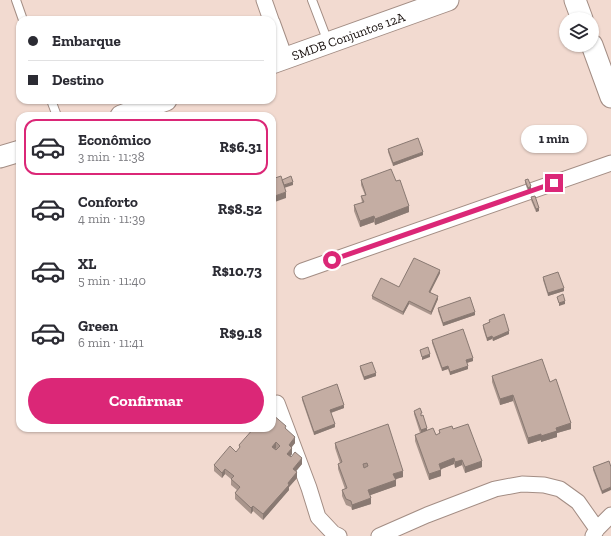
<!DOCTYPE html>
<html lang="pt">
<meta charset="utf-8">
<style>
body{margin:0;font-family:"Zilla Slab",serif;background:#f7f7f7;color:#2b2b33;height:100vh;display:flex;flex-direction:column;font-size:15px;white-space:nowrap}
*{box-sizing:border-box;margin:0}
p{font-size:13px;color:#7c7c81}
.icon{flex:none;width:22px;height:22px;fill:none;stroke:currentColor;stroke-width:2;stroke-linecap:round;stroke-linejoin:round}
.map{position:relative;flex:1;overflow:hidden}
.drawer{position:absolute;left:16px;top:112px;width:260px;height:320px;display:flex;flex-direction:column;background:#fff;border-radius:12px;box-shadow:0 1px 3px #0004}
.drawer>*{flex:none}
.guide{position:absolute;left:16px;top:16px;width:260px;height:88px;border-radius:12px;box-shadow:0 1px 3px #0004;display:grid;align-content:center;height:88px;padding:0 12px;background:#fff}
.buttons{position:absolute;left:559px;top:12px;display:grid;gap:8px}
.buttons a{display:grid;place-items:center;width:40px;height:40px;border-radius:50%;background:#fff;box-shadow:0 1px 3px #0004;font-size:20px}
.end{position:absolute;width:18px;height:18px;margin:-9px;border:5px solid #db2777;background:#fff;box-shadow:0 0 0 2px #fff}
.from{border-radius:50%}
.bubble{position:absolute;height:28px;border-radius:14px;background:#fff;box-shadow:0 1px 3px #0004;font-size:13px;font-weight:800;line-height:28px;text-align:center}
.guide b{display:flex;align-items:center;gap:14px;height:38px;font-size:15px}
.guide b+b{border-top:1px solid #e1e1e2}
.guide i{width:10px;height:10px;background:#2b2b33}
ul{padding:7px 0 0;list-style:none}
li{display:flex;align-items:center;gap:12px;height:56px;margin:0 8px 6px;padding:0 4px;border:2px solid transparent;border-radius:12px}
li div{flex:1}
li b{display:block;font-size:15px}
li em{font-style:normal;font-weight:800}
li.selected{border-color:#db2777}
li>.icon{width:36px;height:36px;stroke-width:1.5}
.button{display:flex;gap:8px;margin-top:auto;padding:8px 12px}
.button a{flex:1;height:46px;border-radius:24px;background:#db2777;color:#fff;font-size:16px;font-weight:800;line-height:46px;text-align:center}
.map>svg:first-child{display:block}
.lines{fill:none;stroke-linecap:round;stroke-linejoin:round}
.lane-casing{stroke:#a38d84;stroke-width:10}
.street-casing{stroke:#a38d84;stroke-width:17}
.secondary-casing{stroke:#a38d84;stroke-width:23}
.lane{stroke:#fff;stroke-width:8}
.street{stroke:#fff;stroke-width:15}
.secondary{stroke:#fff;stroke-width:21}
.wall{fill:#a9958c}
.shaded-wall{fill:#897972}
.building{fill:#c4ada3;stroke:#897972;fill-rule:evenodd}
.route{stroke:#db2777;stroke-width:5}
.labels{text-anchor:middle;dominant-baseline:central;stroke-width:3;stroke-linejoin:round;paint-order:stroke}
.street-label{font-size:13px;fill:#160e0b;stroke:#fff}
</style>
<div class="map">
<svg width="611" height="536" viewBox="0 0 611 536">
<rect width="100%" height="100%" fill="#f2dad0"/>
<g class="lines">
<defs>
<path id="lane" d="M 16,0 L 23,20
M 312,0 L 328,42
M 51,100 L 57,116"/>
<path id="street" d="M 264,0 L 271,20
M 272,22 L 285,58
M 302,271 L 611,163
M 277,403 L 309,488 L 318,517 L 333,533 L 339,536
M 379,536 L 427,515 L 495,489 L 522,484 L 544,485 L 560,489 L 578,502 L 597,529
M 593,536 L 597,529 L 611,515"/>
<g id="secondary">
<path d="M 575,0 L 582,19"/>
<path d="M 592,45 L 611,97"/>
<path id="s1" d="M 272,63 L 448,0"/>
<path d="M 121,116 L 166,100"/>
<path d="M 0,157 L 20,151"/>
</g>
</defs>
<use href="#lane" class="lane-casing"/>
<use href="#street" class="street-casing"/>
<use href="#secondary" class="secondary-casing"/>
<use href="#lane" class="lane"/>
<use href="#street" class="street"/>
<use href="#secondary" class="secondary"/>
</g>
<path class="wall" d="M 388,149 L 423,155 L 393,166 L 388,152 Z
M 361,180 L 396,181 L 409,212 L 375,225 L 374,222 L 360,227 L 354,211 L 354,205 L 362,203 L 361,196 L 365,195 L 361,185 Z
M 525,180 L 531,189 L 528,191 L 525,183 Z
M 531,197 L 539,211 L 536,212 L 531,200 Z
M 440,273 L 430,292 L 438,299 L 431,315 L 409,304 L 403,315 L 372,299 L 372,296 Z
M 543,277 L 564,291 L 548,296 L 543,280 Z
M 438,308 L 475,315 L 443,326 L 438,311 Z
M 489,320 L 509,334 L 493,341 L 492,339 L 487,341 L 483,328 L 483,325 L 489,322 Z
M 432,340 L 473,361 L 467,363 L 468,369 L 450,375 L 448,369 L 442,371 L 432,343 Z
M 360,366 L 376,376 L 364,380 L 360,369 Z
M 492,376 L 550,382 L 571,429 L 557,433 L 557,437 L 541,442 L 541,440 L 528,444 L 513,401 L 500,405 L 492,382 Z
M 302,397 L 344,408 L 331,413 L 335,427 L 314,435 L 302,400 Z
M 414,411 L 422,416 L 427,430 L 436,435 L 439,434 L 439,430 L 453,429 L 482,467 L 465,473 L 462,465 L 455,468 L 454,464 L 441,469 L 441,476 L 429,480 L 415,441 L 415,435 L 420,433 L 414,414 Z
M 286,429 L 295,443 L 292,447 L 292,454 L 290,457 L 302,464 L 296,471 L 297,478 L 289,487 L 289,490 L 263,520 L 253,511 L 251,514 L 235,499 L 235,493 L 237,490 L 231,485 L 231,479 L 225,474 L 222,478 L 214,471 L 214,465 L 236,452 L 239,449 L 239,445 Z
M 335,443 L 403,477 L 395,479 L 396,486 L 370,495 L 371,504 L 352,510 L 351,507 L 346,505 L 342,496 L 342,490 L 345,489 L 338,469 L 338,464 L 340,463 L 335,448 Z
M 609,461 L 602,494 L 593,470 L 593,467 Z"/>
<path class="shaded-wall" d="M 423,152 L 423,155 L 393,166 L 393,163 Z
M 293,182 L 293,185 L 284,188 L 284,185 Z
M 531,186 L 531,189 L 528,191 L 528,188 Z
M 286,192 L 286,198 L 272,203 L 272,197 Z
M 409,206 L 409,212 L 375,225 L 375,219 Z
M 539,208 L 539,211 L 536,212 L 536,209 Z
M 374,216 L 374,222 L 360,227 L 360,221 Z
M 440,270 L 440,273 L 429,295 L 429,292 Z
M 564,288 L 564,291 L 548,296 L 548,293 Z
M 438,296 L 438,299 L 431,315 L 431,312 Z
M 409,301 L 409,304 L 403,315 L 403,312 Z
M 565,301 L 565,304 L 559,306 L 559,303 Z
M 475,312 L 475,315 L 443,326 L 443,323 Z
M 509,331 L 509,334 L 493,341 L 493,338 Z
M 492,336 L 492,339 L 487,341 L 487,338 Z
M 430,354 L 430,357 L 422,360 L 422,357 Z
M 473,358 L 473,361 L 466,363 L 466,360 Z
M 448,366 L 448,369 L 442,371 L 442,368 Z
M 468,366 L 468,369 L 450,375 L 450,372 Z
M 376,373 L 376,376 L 364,380 L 364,377 Z
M 513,395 L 513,401 L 500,405 L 500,399 Z
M 344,405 L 344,408 L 330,413 L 330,410 Z
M 571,423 L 571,429 L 557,433 L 557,437 L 541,442 L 541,436 L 556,428 Z
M 335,424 L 335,427 L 314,435 L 314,432 Z
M 427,428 L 427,431 L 421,433 L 421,430 Z
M 541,434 L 541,440 L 528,444 L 528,438 Z
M 295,437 L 295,443 L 289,450 L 289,445 Z
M 276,442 L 276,448 L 272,452 L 272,447 Z
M 292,448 L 292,454 L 287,460 L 287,454 Z
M 302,458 L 302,464 L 293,475 L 293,469 Z
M 454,458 L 454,464 L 439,470 L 439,464 Z
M 462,460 L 462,465 L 455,468 L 455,462 Z
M 482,461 L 482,467 L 465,473 L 465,467 Z
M 225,469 L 225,474 L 222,478 L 222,473 Z
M 441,470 L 441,476 L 429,480 L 429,474 Z
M 403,471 L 403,477 L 393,480 L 393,474 Z
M 297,472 L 297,478 L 289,487 L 289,490 L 263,520 L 263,514 Z
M 396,480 L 396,486 L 368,496 L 368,490 Z
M 611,487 L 611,490 L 602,494 L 602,491 Z
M 371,498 L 371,504 L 352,510 L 352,505 Z
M 253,506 L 253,511 L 251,514 L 251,508 Z"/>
<path class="building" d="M 418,138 L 423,152 L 393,163 L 388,149 Z
M 391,169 L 396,181 L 400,180 L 409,206 L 375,219 L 374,216 L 360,221 L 354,205 L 364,202 L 361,196 L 366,195 L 361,180 Z
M 281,176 L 286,192 L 272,197 L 272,179 Z
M 291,176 L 293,182 L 284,185 L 282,180 Z
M 528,179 L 531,186 L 528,188 L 525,180 Z
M 535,196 L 539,208 L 536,209 L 531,197 Z
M 414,258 L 440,270 L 429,292 L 438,296 L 431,312 L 409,301 L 403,312 L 372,296 L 381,278 L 399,287 Z
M 558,272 L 564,288 L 548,293 L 543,277 Z
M 563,294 L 565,301 L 559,303 L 557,297 Z
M 470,297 L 475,312 L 443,323 L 438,308 Z
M 504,314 L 509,331 L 493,338 L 492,336 L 487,338 L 483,325 L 490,322 L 489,320 Z
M 463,329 L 473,358 L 466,360 L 468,366 L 450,372 L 448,366 L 442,368 L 432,340 Z
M 428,347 L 430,354 L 422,357 L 420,350 Z
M 542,359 L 550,382 L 556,379 L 571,423 L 556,428 L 557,431 L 541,436 L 541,434 L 528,438 L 513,395 L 500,399 L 492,376 Z
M 372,362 L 376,373 L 364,377 L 360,366 Z
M 337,384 L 344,405 L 330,410 L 335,424 L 314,432 L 302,397 Z
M 420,408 L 422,413 L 421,413 L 421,416 L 423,415 L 427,428 L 421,430 L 414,411 Z
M 272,414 L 286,426 L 285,428 L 295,437 L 289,445 L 292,448 L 287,454 L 291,457 L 295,452 L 302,458 L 293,469 L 297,472 L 288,483 L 289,485 L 263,514 L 253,506 L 251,508 L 235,493 L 240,487 L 231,479 L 234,476 L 225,469 L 222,473 L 214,465 L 230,446 L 236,452 L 240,447 L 239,445 L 254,428 L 272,428 ZM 276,442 L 280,446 L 276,450 L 272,447 Z
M 388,424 L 403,471 L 393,474 L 396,480 L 368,490 L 371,498 L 352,505 L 351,501 L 346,499 L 342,490 L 347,488 L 338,464 L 342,462 L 335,443 ZM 367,463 L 368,466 L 364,468 L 363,464 Z
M 468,424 L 482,461 L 465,467 L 462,460 L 455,462 L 454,458 L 439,464 L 441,470 L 429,474 L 415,435 L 433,428 L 436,435 L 440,433 L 439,430 L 452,426 L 453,429 Z
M 609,461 L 611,467 L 611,487 L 602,491 L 593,467 Z"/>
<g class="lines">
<path class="route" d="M 332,260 L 554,183"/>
</g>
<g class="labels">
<g class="street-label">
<text stroke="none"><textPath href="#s1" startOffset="81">SMDB Conjuntos 12A</textPath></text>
</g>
</g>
</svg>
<div class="buttons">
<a><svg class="icon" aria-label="layers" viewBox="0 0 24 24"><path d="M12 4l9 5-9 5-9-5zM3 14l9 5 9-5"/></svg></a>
</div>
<i class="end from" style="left:332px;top:260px"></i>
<i class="end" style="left:554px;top:183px"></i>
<div class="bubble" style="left:521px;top:125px;width:66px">1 min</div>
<div class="guide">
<b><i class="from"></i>Embarque</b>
<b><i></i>Destino</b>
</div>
<section class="drawer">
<ul>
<li class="selected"><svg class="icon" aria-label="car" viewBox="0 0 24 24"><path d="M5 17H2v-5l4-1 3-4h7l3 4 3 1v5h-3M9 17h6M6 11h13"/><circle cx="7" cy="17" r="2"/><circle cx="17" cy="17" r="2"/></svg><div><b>Econômico</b><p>3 min · 11:38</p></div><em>R$6.31</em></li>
<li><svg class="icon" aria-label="car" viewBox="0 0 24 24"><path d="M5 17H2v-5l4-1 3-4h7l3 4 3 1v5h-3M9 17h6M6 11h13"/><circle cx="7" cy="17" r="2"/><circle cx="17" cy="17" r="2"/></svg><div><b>Conforto</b><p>4 min · 11:39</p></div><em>R$8.52</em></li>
<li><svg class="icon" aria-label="car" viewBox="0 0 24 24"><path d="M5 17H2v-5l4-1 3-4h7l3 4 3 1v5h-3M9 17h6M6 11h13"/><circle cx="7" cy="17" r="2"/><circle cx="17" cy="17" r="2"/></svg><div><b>XL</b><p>5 min · 11:40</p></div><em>R$10.73</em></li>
<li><svg class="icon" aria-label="car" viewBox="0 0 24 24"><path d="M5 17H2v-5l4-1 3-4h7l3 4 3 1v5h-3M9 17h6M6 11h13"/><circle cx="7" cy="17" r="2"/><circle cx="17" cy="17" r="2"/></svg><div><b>Green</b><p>6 min · 11:41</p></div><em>R$9.18</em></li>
</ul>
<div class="button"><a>Confirmar</a></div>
</section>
</div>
